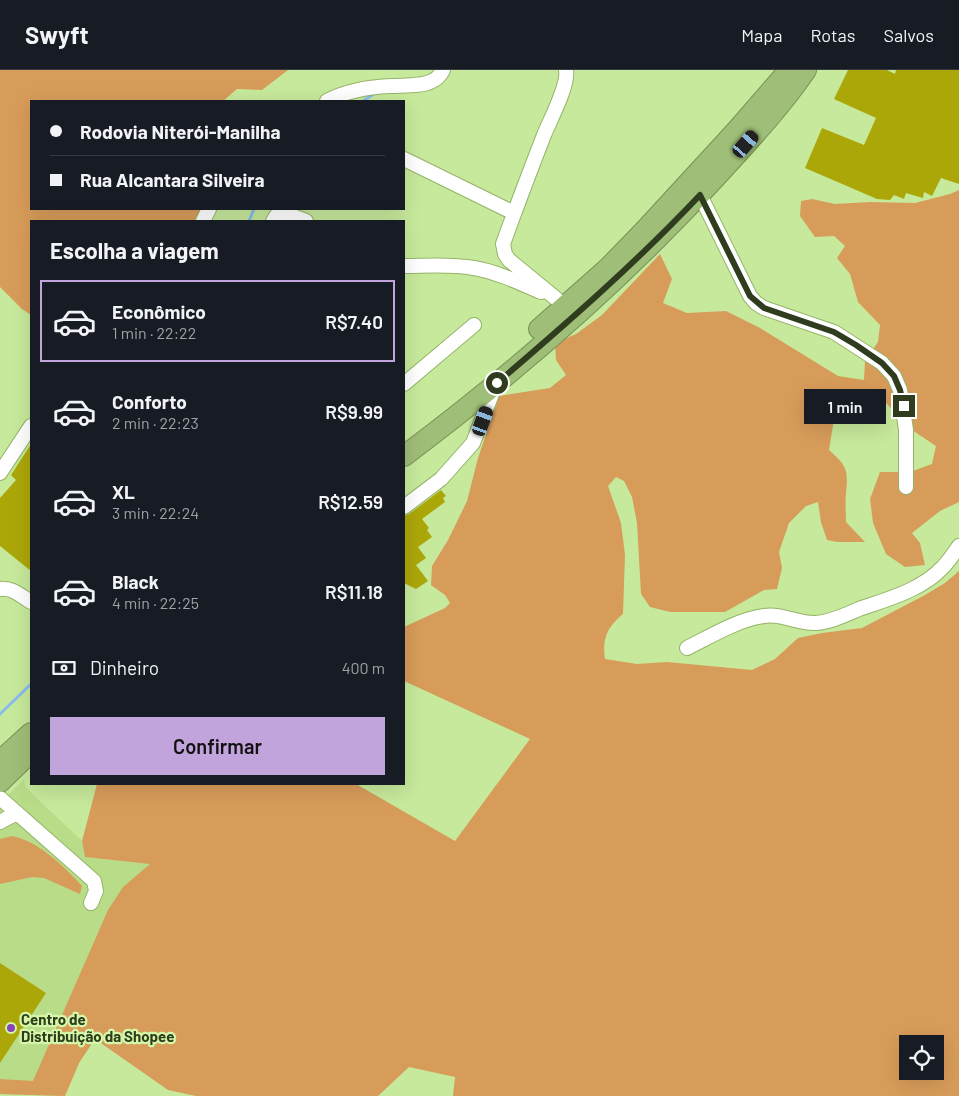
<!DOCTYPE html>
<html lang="pt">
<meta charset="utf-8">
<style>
body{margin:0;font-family:Barlow,sans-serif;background:#242831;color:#f1f3f6;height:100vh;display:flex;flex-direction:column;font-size:19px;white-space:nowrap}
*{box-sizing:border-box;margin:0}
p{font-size:16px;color:#9ea1a6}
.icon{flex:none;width:28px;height:28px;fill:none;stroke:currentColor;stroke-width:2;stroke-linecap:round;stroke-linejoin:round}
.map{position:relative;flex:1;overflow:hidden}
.panel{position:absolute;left:30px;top:150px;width:375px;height:565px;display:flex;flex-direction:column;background:#171b24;border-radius:0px;box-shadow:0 5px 20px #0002}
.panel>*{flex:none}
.hud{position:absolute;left:30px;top:30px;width:375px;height:110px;border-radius:0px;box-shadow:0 5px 20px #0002;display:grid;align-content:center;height:110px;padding:0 20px;background:#171b24}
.fabs{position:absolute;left:899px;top:965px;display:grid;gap:10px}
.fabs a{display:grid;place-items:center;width:45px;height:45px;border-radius:0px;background:#171b24;box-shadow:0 5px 20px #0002;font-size:25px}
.end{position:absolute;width:22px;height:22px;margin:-11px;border:6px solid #2f3c1d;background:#fff;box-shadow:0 0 0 2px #fff}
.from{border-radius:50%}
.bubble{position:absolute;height:35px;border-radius:0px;background:#171b24;box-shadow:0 5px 20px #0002;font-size:16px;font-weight:600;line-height:35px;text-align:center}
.car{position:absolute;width:15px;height:30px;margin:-15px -8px;border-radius:6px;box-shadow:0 0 4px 1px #0007;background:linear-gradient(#222 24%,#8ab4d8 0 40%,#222 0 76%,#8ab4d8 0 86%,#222 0)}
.hud b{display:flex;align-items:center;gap:18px;height:48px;font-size:19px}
.hud b+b{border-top:1px solid #363941}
.hud i{width:12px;height:12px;background:#f1f3f6}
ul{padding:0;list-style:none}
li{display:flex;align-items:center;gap:15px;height:82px;margin:0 10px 8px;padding:0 10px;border:2px solid transparent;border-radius:0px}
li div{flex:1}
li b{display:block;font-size:19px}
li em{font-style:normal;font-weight:600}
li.active{border-color:#c1a4db}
li>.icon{width:45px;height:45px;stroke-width:1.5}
h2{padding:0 20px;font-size:22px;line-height:60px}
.pay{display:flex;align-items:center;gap:12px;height:55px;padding:0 20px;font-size:19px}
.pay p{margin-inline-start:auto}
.action{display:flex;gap:10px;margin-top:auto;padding:10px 20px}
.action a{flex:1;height:58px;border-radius:0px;background:#c1a4db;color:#111;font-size:20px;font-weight:600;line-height:58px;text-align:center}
header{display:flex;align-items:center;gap:30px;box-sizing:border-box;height:70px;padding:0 25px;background:#171b24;border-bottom:1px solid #363941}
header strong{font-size:24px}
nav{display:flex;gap:28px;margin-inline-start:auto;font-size:18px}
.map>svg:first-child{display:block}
.built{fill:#b9dc89}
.green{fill:#d89c5a;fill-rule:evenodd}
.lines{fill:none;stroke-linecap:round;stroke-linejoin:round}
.stream{stroke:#87bced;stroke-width:3}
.building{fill:#aca709}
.minor-casing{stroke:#95b469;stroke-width:16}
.highway-casing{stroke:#789058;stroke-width:22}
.minor{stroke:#fff;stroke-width:14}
.highway{stroke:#9fbe77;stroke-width:20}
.route{stroke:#2f3c1d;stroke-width:6}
.poi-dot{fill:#8744b9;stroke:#d4f7a8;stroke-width:2}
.labels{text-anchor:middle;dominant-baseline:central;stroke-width:4.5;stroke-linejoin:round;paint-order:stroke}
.poi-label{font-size:15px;font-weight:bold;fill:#2f3c1d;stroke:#d4f7a8;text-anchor:start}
</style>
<header>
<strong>Swyft</strong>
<nav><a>Mapa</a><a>Rotas</a><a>Salvos</a></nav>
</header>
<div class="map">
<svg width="959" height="1026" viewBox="0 0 959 1026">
<rect width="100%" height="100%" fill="#c7e99b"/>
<path class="built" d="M 24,709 L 25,717 L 82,771 L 85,787 L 151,793 L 79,993 L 65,1026 L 0,1024 L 0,733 Z"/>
<path class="green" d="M 0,0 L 288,0 L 262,20 L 237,19 L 223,31 L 31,31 L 31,139 L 205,139 L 194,151 L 31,151 L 31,245 L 22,239 L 0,217 Z
M 959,120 L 959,432 L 940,441 L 912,463 L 920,473 L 925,495 L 905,497 L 886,484 L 873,453 L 870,429 L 880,402 L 910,402 L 932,394 L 936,376 L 909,358 L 876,322 L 847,333 L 834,349 L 829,380 C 848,397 848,400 846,424 C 845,433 846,443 846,452 L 865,472 L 837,472 L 827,470 L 821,452 L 818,432 L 806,436 L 789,453 L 779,482 L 782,498 L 777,519 L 764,520 L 725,542 L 670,542 L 650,537 L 641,524 L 637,453 L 632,427 L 624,411 L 616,407 L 608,416 L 621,453 L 625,485 L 623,544 C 607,557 602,569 605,589 L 637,594 L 667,592 L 752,600 L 775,589 L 798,568 L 822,563 L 862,558 L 925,525 L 945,513 L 959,501 L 959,1026 L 453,1026 L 455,1007 L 409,997 L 378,1026 L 196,1026 L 168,1020 L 95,969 L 79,993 L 65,1026 L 0,1024 L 0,1009 L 33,1011 L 108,840 L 123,817 L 150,794 L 85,787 L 82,771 L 97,714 L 356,714 L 455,771 L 530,669 L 404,611 L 404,557 L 445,538 L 450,533 L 445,525 L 431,515 L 432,496 L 448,470 L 467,431 L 478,388 L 499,326 L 550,318 L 566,305 L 556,290 L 555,273 L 576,264 L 602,245 L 660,184 L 672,209 L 663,233 L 687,243 L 726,241 L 760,258 L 838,306 L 864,310 L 865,291 L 878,272 L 880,255 L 858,232 L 850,204 L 837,188 L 845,176 L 834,166 L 815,167 L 800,146 L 801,131 L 812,129 L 835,134 L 870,132 L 915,133 L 950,124 ZM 908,974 L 935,974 L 935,1001 L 908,1001 Z
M 12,766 C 38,771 64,796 82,816 L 80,824 L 44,808 L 32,807 L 0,814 L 0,769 Z"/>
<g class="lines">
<path class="stream" d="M 363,31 L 377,22
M 249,151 L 254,139
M 0,644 L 31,614"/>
</g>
<path class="building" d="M 848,0 L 887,0 L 895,4 L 896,0 L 959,0 L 959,114 L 941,108 L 932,126 L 924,122 L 923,128 L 906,123 L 904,129 L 894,125 L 890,130 L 877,129 L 805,98 L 822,58 L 864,75 L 876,48 L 834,29 Z
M 31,374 L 31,501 L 0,476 L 0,428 L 16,410 L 11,405 Z
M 441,420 L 446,426 L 443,428 L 445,432 L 422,449 L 429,458 L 427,460 L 432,467 L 418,477 L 426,488 L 416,495 L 428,511 L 416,519 L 404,513 L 404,446 L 409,444 Z
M 0,893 L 46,923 L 0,993 Z"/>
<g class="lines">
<defs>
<path id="minor" d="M 327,31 C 346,21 369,17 390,16 C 403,15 421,17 432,11 C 437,9 441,4 443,0
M 404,89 L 514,143
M 700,125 L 750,226 L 756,233 L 764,238 L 834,262 L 882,293 L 894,306 L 900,320 L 906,360 L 906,417
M 203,151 L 209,139
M 273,151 L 276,146 L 285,143 L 306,151
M 404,196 C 427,196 451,194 474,198 C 497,202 520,213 541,222
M 565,236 L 509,190 L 505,184 L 503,174 C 516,138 530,101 544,65 C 550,50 569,15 566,0
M 404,314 L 474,255
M 0,403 L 31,356
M 404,437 L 441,409 L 473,373 L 495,316
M 0,519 C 12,517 21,526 31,532
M 687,578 C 711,566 737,550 764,546 C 782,543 798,554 816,553 C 831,552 845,545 859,539 C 888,529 922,520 943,497 C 949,491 954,483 959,476
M 0,728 L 94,811 L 96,821 L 91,833
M 0,752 L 17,743"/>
<path id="highway" d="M 539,259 L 608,198 L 644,161 L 736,61 L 789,0
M 404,386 C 516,302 622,210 716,107 C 747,73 780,38 806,0
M 0,691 L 31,663
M 0,712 L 31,682"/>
</defs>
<use href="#minor" class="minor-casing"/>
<use href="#highway" class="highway-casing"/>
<use href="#minor" class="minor"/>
<use href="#highway" class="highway"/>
</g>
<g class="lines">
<path class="route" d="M 497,313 C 567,253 636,193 700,125 L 750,226 L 764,238 L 834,262 L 856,275 L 882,293 L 894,306 L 900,320 L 904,336"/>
</g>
<circle class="poi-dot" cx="11" cy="958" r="5"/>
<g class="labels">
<g class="poi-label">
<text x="21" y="949">Centro de<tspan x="21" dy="17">Distribuição da Shopee</tspan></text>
</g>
</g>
</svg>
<div class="fabs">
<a><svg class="icon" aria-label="locate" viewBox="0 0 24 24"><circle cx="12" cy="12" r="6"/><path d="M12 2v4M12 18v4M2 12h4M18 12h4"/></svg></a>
</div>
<i class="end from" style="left:497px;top:313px"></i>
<i class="end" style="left:904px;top:336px"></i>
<div class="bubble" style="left:804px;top:319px;width:82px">1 min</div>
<i class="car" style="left:746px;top:74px;rotate:41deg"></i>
<i class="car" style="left:483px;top:351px;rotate:20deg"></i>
<div class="hud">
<b><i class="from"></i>Rodovia Niterói-Manilha</b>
<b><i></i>Rua Alcantara Silveira</b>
</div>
<section class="panel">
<h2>Escolha a viagem</h2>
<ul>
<li class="active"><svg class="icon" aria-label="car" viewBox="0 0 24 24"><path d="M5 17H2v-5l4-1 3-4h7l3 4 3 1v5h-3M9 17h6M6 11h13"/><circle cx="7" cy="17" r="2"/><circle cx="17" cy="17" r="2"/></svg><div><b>Econômico</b><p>1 min · 22:22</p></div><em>R$7.40</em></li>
<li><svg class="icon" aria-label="car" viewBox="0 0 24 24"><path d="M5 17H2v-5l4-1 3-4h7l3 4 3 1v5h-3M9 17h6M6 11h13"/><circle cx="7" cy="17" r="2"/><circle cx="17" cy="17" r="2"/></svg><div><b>Conforto</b><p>2 min · 22:23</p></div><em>R$9.99</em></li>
<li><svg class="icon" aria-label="car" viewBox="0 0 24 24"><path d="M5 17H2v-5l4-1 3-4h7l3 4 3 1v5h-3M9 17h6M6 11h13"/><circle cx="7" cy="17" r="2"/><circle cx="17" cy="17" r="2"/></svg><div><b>XL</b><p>3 min · 22:24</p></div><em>R$12.59</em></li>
<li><svg class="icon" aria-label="car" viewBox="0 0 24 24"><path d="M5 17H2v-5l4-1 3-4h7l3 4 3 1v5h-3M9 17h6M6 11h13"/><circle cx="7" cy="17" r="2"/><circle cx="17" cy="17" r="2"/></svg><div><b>Black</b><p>4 min · 22:25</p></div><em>R$11.18</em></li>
</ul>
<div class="pay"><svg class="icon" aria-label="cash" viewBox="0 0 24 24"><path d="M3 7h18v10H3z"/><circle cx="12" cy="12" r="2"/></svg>Dinheiro<p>400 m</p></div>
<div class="action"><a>Confirmar</a></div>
</section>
</div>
